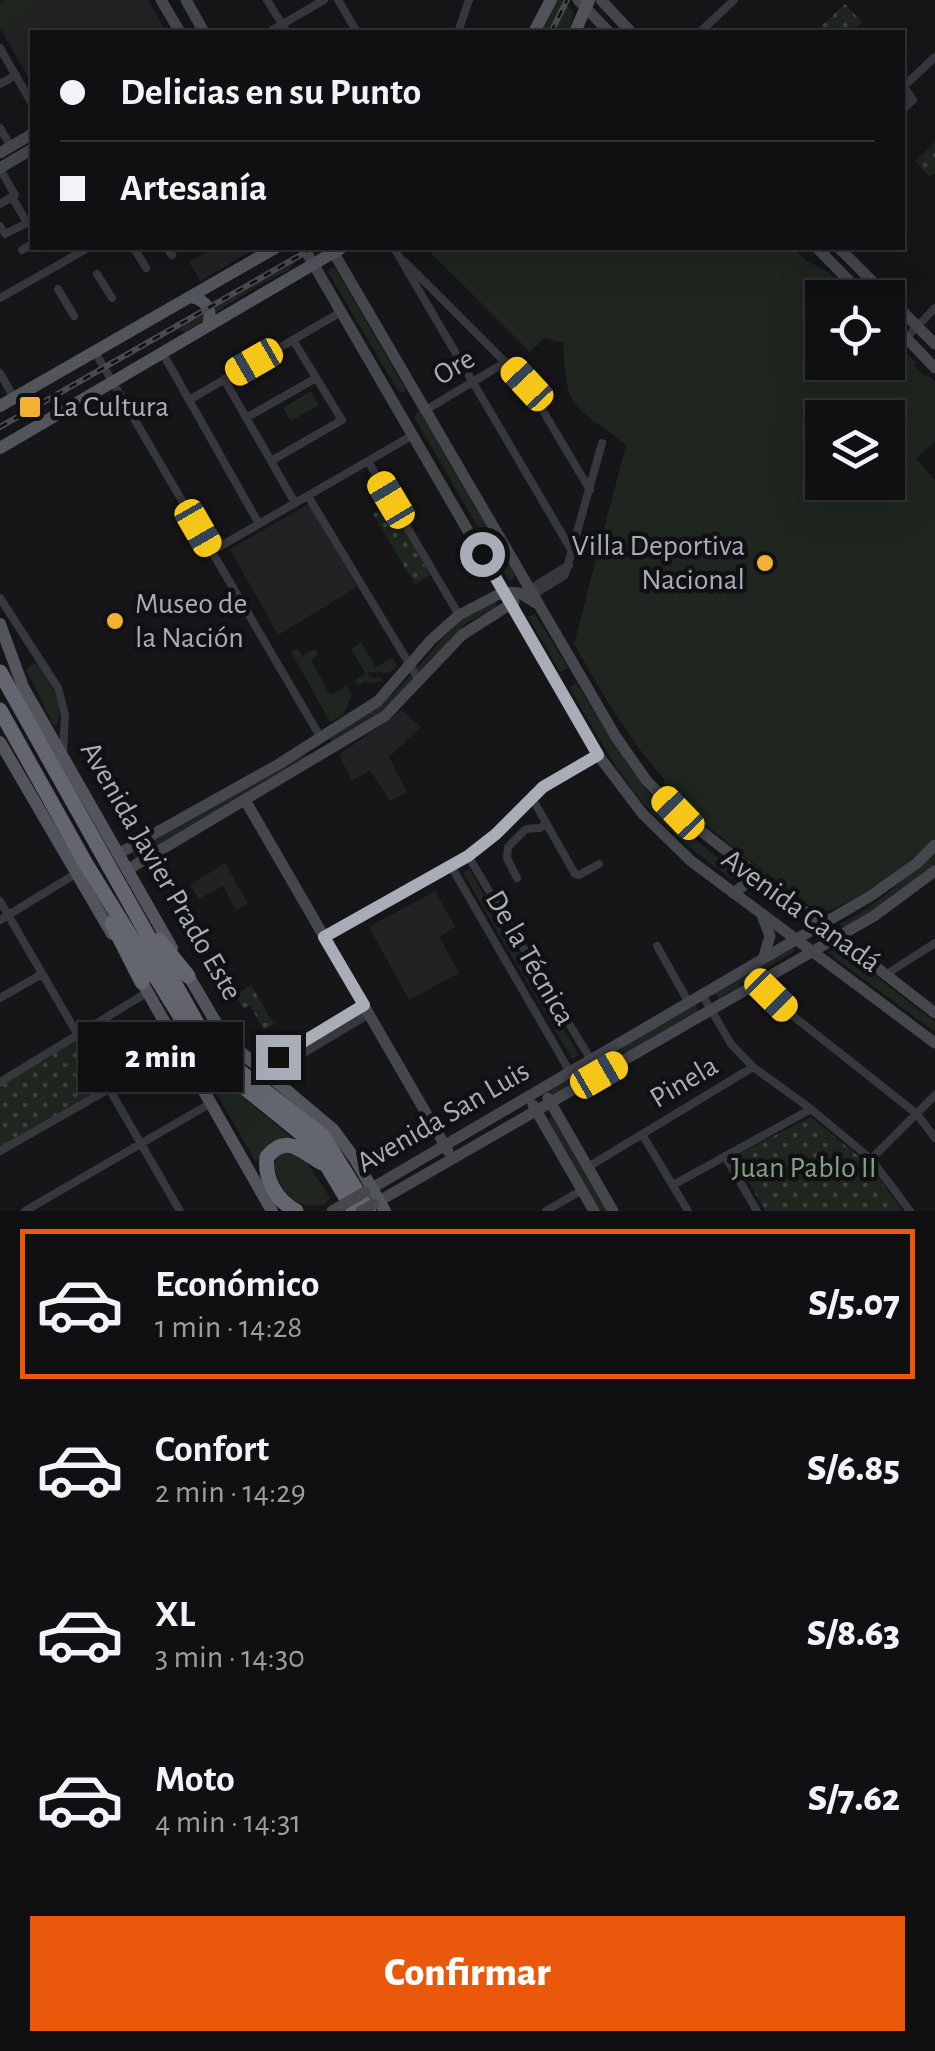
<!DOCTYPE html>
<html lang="es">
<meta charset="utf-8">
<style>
body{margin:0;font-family:"Alegreya Sans",sans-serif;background:#1e1e20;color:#f1f3f6;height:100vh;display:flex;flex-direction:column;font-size:38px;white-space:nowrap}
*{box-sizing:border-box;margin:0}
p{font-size:32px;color:#9c9d9f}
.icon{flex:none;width:55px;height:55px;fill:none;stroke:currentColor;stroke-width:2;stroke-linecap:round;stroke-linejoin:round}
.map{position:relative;height:1211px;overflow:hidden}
.details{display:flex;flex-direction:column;background:#101012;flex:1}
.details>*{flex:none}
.hud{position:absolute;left:30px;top:30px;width:875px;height:220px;border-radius:0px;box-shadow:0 10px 40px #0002,0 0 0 2px #303032;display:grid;align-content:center;height:220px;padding:0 30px;background:#101012}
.buttons{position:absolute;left:805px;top:280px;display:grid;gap:20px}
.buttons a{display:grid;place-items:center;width:100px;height:100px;border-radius:0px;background:#101012;box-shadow:0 10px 40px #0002,0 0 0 2px #303032;font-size:50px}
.end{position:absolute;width:45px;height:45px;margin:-22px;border:12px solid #a8adb8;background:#111;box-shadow:0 0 0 5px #111}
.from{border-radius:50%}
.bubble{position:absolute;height:70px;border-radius:0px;background:#101012;box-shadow:0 10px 40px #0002,0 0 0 2px #303032;font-size:32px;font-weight:800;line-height:70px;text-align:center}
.car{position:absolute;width:30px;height:60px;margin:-30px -15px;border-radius:12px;box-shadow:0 0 8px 2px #0007;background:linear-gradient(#f5c518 24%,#345 0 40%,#f5c518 0 76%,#345 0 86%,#f5c518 0)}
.hud b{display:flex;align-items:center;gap:35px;height:95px;font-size:38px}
.hud b+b{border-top:2px solid #303032}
.hud i{width:25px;height:25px;background:#f1f3f6}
ul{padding:18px 0 0;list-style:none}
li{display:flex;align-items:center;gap:30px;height:150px;margin:0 20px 15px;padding:0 10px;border:5px solid transparent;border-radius:0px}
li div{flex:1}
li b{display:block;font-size:38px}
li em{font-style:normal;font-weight:800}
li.selected{border-color:#ea580c}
li>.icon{width:90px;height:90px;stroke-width:1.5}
.cta{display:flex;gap:20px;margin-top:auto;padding:20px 30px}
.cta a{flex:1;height:115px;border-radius:0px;background:#ea580c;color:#fff;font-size:40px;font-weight:800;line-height:115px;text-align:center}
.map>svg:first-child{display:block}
.built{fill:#222225}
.green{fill:#1e261f;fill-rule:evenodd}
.park{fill:url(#park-dots)}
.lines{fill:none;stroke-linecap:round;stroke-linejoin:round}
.street{stroke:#37383d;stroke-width:8}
.secondary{stroke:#45474d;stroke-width:11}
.primary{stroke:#53555c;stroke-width:12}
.highway{stroke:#63666e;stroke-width:15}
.rail-casing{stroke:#4a4c52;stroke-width:6}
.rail{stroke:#111113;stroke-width:2.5;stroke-dasharray:8;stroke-linecap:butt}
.secondary-bridge{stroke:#45474d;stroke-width:11}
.route{stroke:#a8adb8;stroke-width:12}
.poi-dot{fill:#f2b134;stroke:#111113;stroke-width:4}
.labels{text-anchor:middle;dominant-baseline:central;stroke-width:9;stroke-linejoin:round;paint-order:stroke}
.street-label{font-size:30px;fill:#a8adb8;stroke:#111113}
.poi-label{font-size:30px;fill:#a8adb8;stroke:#111113;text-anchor:start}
.park-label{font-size:30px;fill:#7fa381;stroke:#111113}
</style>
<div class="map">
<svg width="935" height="1211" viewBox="0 0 935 1211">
<defs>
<pattern id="park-dots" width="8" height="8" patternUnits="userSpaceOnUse" patternTransform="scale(2.5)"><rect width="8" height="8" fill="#1e261f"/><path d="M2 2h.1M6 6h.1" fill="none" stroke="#3c433d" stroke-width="1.8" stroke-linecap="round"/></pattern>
</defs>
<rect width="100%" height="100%" fill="#161618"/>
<path class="built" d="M 3,0 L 148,0 L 166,32 L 32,32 L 32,84 L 0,28 L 0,2 Z
M 213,248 L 256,248 L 200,281 L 189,262 Z
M 309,504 L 357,587 L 278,635 L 230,549 Z
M 402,710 L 421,727 L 389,757 L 407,792 L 390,801 L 370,770 L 352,781 L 339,755 Z
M 225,863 L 248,904 L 236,910 L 223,886 L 199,899 L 190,885 Z
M 435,891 L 455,927 L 439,937 L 459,973 L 409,1000 L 369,927 Z"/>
<path class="green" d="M 9,0 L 30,0 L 38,13 L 6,32 L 0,21 L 0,6 Z
M 558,0 L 562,0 L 574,13 L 568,32 L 541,32 Z
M 426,248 L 793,248 L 804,259 L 828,272 L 853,297 L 822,298 L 822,362 L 888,362 L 888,333 L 916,363 L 914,365 L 925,377 L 928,375 L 935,382 L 935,441 L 916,459 L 935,480 L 935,839 C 911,862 851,907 819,913 C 766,872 710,834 664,784 L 664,779 C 628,739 601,691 574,644 L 626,445 C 609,429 583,419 572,398 C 564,385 565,359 563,343 L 545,338 L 530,352 ZM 822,418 L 888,418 L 888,482 L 822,482 Z
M 295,262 L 287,271 L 254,288 L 185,332 L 178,329 Z
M 334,266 L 406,390 L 404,392 L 399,392 L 327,271 Z
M 311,391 L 319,405 L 291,421 L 283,408 Z
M 416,413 L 420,413 L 515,576 L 512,580 L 509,581 L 414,417 Z
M 496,602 L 497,606 L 465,624 L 384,711 L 332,743 L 330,739 L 394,693 L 459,621 Z
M 535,614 L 568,668 L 560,672 L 528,616 Z
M 361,642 L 376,667 L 393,658 L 397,665 L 389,673 L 367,672 L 370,678 L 382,678 L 382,681 L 368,683 L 366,681 L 358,685 L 354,681 L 365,673 L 351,649 Z
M 298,649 L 302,656 L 315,649 L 318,655 L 311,660 L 330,695 L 347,686 L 352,695 L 343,715 L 330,722 L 291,652 Z
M 37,662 C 48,681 65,703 57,725 L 53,724 L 26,669 Z
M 576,683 C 601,722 624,763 654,799 C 680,829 711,852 742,877 L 739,884 C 709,863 680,841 655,816 C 619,779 595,730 569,687 Z
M 305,754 L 308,758 L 136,859 L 131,852 Z
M 935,850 L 935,866 L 907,890 L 847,928 L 839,925 C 874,907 906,879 935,850 Z
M 469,869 L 579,1055 L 572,1059 L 463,873 Z
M 837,946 L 935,1022 L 935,1032 L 828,953 Z
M 793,947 L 796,950 L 718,999 L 715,993 Z
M 695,1003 L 698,1011 L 553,1095 L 549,1089 Z
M 182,1034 L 210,1070 L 291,1137 L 269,1145 L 256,1162 Z
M 552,1117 L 607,1211 L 600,1211 L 548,1120 Z
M 285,1151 L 301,1153 L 330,1198 L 324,1204 C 294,1210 282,1193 274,1166 L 277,1156 Z"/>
<path class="park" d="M 845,4 L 862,22 L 852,32 L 815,32 Z
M 935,142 L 935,172 L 930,177 L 915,161 Z
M 390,505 L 430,575 L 415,584 L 373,514 Z
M 251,985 L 274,1024 L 264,1030 L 250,1006 L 243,1009 L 235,995 Z
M 76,1040 L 104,1088 L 0,1147 L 0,1086 Z
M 811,1117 L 868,1164 L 903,1211 L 765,1211 L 734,1156 Z"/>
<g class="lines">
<path class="street" d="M 267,0 L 287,32
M 338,0 L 357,32
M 269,32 L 324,0
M 458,32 L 469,0
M 700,32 L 734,0
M 0,48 L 32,104
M 0,84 L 16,75
M 902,88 L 935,57
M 902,110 L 913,100 L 904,87
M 0,128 L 11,147
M 0,169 L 15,195 L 0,204
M 0,226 L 5,234 L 27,223 L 12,197
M 134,248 L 146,268
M 167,248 L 172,255
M 394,248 L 572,551
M 22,250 L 32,244
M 405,262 L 527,384 L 590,490
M 97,274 L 112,298
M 58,289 L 74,316
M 0,298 L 88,248
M 906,338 L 935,308
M 95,352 L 321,738
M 162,352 L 259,524
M 0,373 L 14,398
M 224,379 L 295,503
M 189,400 L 341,312
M 424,411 L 506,362
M 246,418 L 316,378
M 271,461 L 342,420 L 293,340
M 368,461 L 459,615
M 308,496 L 419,680
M 212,551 L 413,435
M 530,589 L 569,565
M 533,595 L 565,575 L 602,443
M 0,598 L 58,688 L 65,715 L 63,751
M 532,798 L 575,874 L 579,875 L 599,864
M 468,856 L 591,1060
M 451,866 L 570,1072
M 517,878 L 507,858 L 508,847 L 526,829 L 540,828 L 547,824
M 0,901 L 180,1211
M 0,920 L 77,873
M 325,937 L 468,856 L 496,834 L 543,787 L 598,755
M 657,946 L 689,1003
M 885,975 L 935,943
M 762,980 L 788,1012 L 917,1114 L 935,1138
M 703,996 L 731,1044 L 753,1067 L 811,1109 L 871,1159 L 910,1211
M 0,998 L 42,974
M 259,1068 L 364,1005
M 267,1075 L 369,1014
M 0,1082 L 148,992
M 642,1134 L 688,1211
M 0,1151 L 109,1089
M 725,1156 L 757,1211
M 871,1159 L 935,1095
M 588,1167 L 753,1067
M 673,1185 L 811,1109
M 25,1211 L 211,1103
M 546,1211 L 582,1190"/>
<path class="secondary" d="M 161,0 L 180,32
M 186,0 L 204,32
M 578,0 L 609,32
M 601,0 L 631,32
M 0,153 L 32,134
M 0,168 L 32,149
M 304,248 L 598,755 L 642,813 L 691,861 L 935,1043
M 331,248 L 616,737 L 646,780 L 678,813 L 935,1013
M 817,248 L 866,298
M 839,248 L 935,344
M 888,319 L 935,368
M 245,800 L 448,1151
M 118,854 L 279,764 L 378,701 L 431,640 L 459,615 L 503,592 L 520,593 L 536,603
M 127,870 L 385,716 L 462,635 L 514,602
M 733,893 L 746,884 L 748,870
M 763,918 L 770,936 L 764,956
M 548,1098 L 613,1211
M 533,1105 L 594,1211
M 367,1191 L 872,895 L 917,863 L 935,845
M 374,1204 L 874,916 L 935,871"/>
<path class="primary" d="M 534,32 L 551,0
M 575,32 L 589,0
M 191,297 C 206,300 213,310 208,325
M 0,406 L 275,248
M 0,448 L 341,248
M 0,624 L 23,687 L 172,948
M 0,742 L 112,934
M 185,970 L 218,1026 L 237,1049 L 333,1129 L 355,1159 L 385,1211
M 139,977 L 272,1211"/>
<path class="highway" d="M 0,672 L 198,1025 L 238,1070 L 323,1136 L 369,1211
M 0,710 L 86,864 L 183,1021
M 112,923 L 142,982
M 159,940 L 188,976
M 230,1076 L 314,1144 L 354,1211
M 296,1211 C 277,1201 264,1179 267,1157 C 286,1133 301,1151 322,1163"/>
<defs>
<path id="rail" d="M 551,32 L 567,0
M 0,427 L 313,248"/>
</defs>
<use href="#rail" class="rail-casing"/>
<use href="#rail" class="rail"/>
<path class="secondary-bridge" d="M 332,1211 L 365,1192
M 361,1211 L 374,1204"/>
</g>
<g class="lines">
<path class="route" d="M 278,1057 L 364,1005 L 324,937 L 468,856 L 496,834 L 543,787 L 598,755 L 482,554"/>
</g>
<g class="poi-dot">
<rect x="18" y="395" width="24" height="24" rx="5"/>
<circle cx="765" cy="563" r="10"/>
<circle cx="115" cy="621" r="10"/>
</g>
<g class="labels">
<g class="street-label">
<text transform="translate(454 367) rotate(-31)">Ore</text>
<text transform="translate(161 871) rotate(60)">Avenida Javier Prado Este</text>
<text transform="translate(801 911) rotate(36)">Avenida Canadá</text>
<text transform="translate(530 958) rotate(60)">De la Técnica</text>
<text transform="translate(684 1082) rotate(-31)">Pinela</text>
<text transform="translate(443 1117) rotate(-30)">Avenida San Luis</text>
</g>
<g class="poi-label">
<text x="52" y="407">La Cultura</text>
<text x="745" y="546" text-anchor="end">Villa Deportiva<tspan x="745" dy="34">Nacional</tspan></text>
<text x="135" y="604">Museo de<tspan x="135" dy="34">la Nación</tspan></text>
</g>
<g class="park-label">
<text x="804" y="1168">Juan Pablo II</text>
</g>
</g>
</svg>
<div class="buttons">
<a><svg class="icon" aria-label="locate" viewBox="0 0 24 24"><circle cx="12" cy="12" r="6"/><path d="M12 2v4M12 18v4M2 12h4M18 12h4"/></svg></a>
<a><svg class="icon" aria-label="layers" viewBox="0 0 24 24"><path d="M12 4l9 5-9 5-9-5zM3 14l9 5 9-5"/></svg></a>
</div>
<i class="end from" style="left:482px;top:554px"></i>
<i class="end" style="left:278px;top:1057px"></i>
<div class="bubble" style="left:78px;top:1022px;width:165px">2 min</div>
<i class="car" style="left:254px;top:362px;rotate:240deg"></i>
<i class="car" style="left:527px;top:384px;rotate:317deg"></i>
<i class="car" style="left:391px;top:500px;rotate:329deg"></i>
<i class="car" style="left:198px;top:528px;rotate:150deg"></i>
<i class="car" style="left:678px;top:813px;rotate:316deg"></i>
<i class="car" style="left:771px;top:995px;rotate:135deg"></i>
<i class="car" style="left:599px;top:1075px;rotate:60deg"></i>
<div class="hud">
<b><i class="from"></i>Delicias en su Punto</b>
<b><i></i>Artesanía</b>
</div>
</div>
<section class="details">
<ul>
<li class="selected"><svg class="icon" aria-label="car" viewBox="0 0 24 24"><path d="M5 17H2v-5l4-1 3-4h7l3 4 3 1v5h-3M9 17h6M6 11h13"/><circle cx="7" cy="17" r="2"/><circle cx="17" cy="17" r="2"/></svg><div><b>Económico</b><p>1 min · 14:28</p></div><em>S/5.07</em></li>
<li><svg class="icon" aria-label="car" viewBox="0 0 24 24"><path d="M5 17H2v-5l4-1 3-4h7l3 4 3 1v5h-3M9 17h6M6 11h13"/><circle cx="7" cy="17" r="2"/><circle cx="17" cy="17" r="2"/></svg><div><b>Confort</b><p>2 min · 14:29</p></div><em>S/6.85</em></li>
<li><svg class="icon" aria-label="car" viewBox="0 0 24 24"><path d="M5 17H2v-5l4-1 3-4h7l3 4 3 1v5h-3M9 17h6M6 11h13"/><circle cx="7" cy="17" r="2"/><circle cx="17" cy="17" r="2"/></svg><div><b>XL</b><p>3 min · 14:30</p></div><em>S/8.63</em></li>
<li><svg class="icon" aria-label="car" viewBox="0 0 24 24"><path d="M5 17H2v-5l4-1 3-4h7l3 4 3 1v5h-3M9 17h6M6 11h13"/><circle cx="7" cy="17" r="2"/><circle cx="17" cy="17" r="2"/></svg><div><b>Moto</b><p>4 min · 14:31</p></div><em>S/7.62</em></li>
</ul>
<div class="cta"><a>Confirmar</a></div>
</section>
